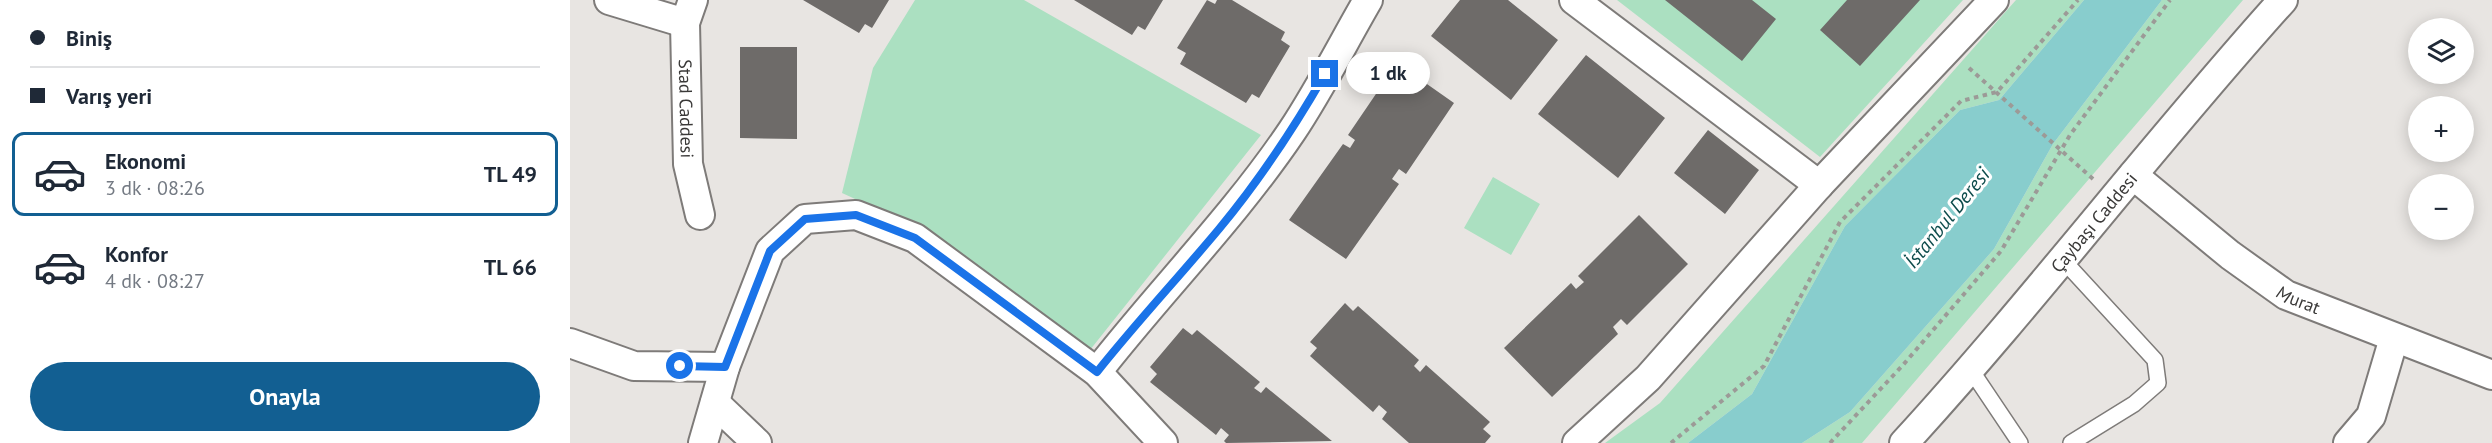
<!DOCTYPE html>
<html lang="tr">
<meta charset="utf-8">
<style>
body{margin:0;font-family:"PT Sans",sans-serif;background:#f6f6f7;color:#1f2937;height:100vh;display:flex;flex-direction:column;font-size:22px;white-space:nowrap}
*{box-sizing:border-box;margin:0}
p{font-size:20px;color:#747a83}
.icon{flex:none;width:33px;height:33px;fill:none;stroke:currentColor;stroke-width:2;stroke-linecap:round;stroke-linejoin:round}
.map{position:relative;flex:1;overflow:hidden}
.sheet{display:flex;flex-direction:column;background:#fff;width:570px}
.sheet>*{flex:none}
.hud{display:grid;align-content:center;height:132px;padding:0 30px;background:#fff}
.tools{position:absolute;left:1838px;top:18px;display:grid;gap:12px}
.tools a{display:grid;place-items:center;width:66px;height:66px;border-radius:50%;background:#fff;box-shadow:0 3px 15px #0003;font-size:30px}
.end{position:absolute;width:27px;height:27px;margin:-14px;border:8px solid #1a73e8;background:#fff;box-shadow:0 0 0 3px #fff}
.from{border-radius:50%}
.bubble{position:absolute;height:42px;border-radius:21px;background:#fff;box-shadow:0 3px 15px #0003;font-size:20px;font-weight:700;line-height:42px;text-align:center}
.hud b{display:flex;align-items:center;gap:21px;height:57px;font-size:22px}
.hud b+b{border-top:2px solid #e0e1e3}
.hud i{width:15px;height:15px;background:#1f2937}
ul{padding:0;list-style:none}
li{display:flex;align-items:center;gap:18px;height:84px;margin:0 12px 9px;padding:0 18px;border:3px solid transparent;border-radius:12px}
li div{flex:1}
li b{display:block;font-size:22px}
li em{font-style:normal;font-weight:700}
li.active{border-color:#125f92}
li>.icon{width:54px;height:54px;stroke-width:1.5}
.button{display:flex;gap:12px;margin-top:auto;padding:12px 30px}
.button a{flex:1;height:69px;border-radius:36px;background:#125f92;color:#fff;font-size:24px;font-weight:700;line-height:69px;text-align:center}
main{display:flex;flex:1;min-height:0}
.map>svg:first-child{display:block}
.green{fill:#abe0c1}
.water{fill:#88cdcd}
.building{fill:#6e6b69}
.lines{fill:none;stroke-linecap:round;stroke-linejoin:round}
.service-casing{stroke:#7e7b79;stroke-width:18}
.minor-casing{stroke:#7e7b79;stroke-width:32}
.path{stroke:#9c9a97;stroke-width:4;stroke-dasharray:4.5 4.5;stroke-linecap:butt}
.service{stroke:#fff;stroke-width:15}
.minor{stroke:#fff;stroke-width:28}
.route{stroke:#1a73e8;stroke-width:8}
.labels{text-anchor:middle;dominant-baseline:central;stroke-width:6;stroke-linejoin:round;paint-order:stroke}
.street-label{font-size:18px;fill:#3a3938;stroke:#fff}
.water-label{font-size:20px;font-style:italic;fill:#0d4c4c;stroke:#fff}
</style>
<main>
<section class="sheet">
<div class="hud">
<b><i class="from"></i>Biniş</b>
<b><i></i>Varış yeri</b>
</div>
<ul>
<li class="active"><svg class="icon" aria-label="car" viewBox="0 0 24 24"><path d="M5 17H2v-5l4-1 3-4h7l3 4 3 1v5h-3M9 17h6M6 11h13"/><circle cx="7" cy="17" r="2"/><circle cx="17" cy="17" r="2"/></svg><div><b>Ekonomi</b><p>3 dk · 08:26</p></div><em>TL 49</em></li>
<li><svg class="icon" aria-label="car" viewBox="0 0 24 24"><path d="M5 17H2v-5l4-1 3-4h7l3 4 3 1v5h-3M9 17h6M6 11h13"/><circle cx="7" cy="17" r="2"/><circle cx="17" cy="17" r="2"/></svg><div><b>Konfor</b><p>4 dk · 08:27</p></div><em>TL 66</em></li>
</ul>
<div class="button"><a>Onayla</a></div>
</section>
<div class="map">
<svg width="1922" height="443" viewBox="0 0 1922 443">
<rect width="100%" height="100%" fill="#e8e5e2"/>
<path class="green" d="M 345,0 L 454,0 L 691,135 L 520,350 L 340,224 L 272,193 L 303,68 Z
M 1047,0 L 1393,0 L 1250,157 Z
M 1446,0 L 1514,0 L 1429,100 L 1390,110 L 1275,226 L 1182,394 L 1118,443 L 1035,443 L 1090,403 Z
M 1592,0 L 1673,0 L 1292,443 L 1232,443 L 1280,412 L 1424,249 L 1483,144 Z
M 923,177 L 970,204 L 941,255 L 894,228 Z"/>
<path class="water" d="M 1514,0 L 1592,0 L 1483,144 L 1424,249 L 1280,412 L 1232,443 L 1118,443 L 1182,394 L 1275,226 L 1390,110 L 1429,100 Z"/>
<path class="building" d="M 233,0 L 319,0 L 302,28 L 295,24 L 289,33 Z
M 504,0 L 593,0 L 575,30 L 568,26 L 562,35 Z
M 637,0 L 645,4 L 647,0 L 662,0 L 715,32 L 711,40 L 720,46 L 689,98 L 682,94 L 676,103 L 610,64 L 616,53 L 607,48 Z
M 890,0 L 938,0 L 988,40 L 941,100 L 861,36 Z
M 1095,0 L 1182,0 L 1206,19 L 1172,61 Z
M 1277,0 L 1350,0 L 1290,66 L 1250,30 Z
M 170,47 L 227,47 L 227,139 L 170,138 Z
M 1016,55 L 1095,118 L 1048,178 L 968,114 Z
M 827,63 L 884,103 L 836,174 L 829,169 L 822,179 L 829,184 L 776,259 L 719,220 L 773,144 L 780,148 L 785,140 L 778,135 Z
M 1138,130 L 1189,170 L 1155,214 L 1104,173 Z
M 1069,215 L 1118,264 L 1057,325 L 1051,319 L 1043,327 L 1048,334 L 982,397 L 934,348 L 1001,283 L 1006,289 L 1014,282 L 1008,276 Z
M 775,303 L 783,311 L 788,306 L 849,360 L 844,366 L 850,372 L 856,365 L 920,422 L 913,429 L 921,436 L 915,443 L 839,443 L 812,419 L 817,412 L 809,405 L 803,412 L 740,356 L 747,348 L 740,342 Z
M 613,328 L 622,335 L 627,330 L 690,382 L 684,388 L 691,393 L 696,387 L 762,441 L 656,443 L 654,441 L 659,435 L 651,428 L 646,435 L 580,382 L 587,374 L 580,367 Z"/>
<g class="lines">
<defs>
<path id="service" d="M 1492,259 L 1585,360 L 1588,383 L 1564,404 L 1501,443
M 1401,370 L 1450,443"/>
<g id="minor">
<path d="M 39,0 L 115,23"/>
<path id="s1" d="M 123,0 L 115,23 L 118,164 L 130,215"/>
<path d="M 1004,0 L 1249,185"/>
<path id="s2" d="M 1563,175 L 1660,255 L 1716,295 L 1922,375"/>
<path d="M 0,343 L 64,366 L 155,367"/>
<path d="M 527,372 C 591,290 664,217 722,131 C 750,89 773,43 798,0"/>
<path d="M 145,403 L 187,443"/>
<path d="M 133,443 L 155,367 L 200,251 L 235,219 L 286,215 L 345,238 L 527,372 L 593,443"/>
<path d="M 1007,443 L 1078,378 L 1249,185 L 1424,0"/>
<path id="s3" d="M 1334,443 C 1465,300 1583,144 1713,0"/>
<path d="M 1778,443 L 1801,416 L 1824,338"/>
</g>
</defs>
<use href="#service" class="service-casing"/>
<use href="#minor" class="minor-casing"/>
<path class="path" d="M 1399,68 L 1523,179
M 1101,443 L 1194,366 L 1270,222 L 1391,101 L 1427,92 L 1508,0
M 1260,443 L 1333,365 L 1431,251 L 1500,135 L 1600,0"/>
<use href="#service" class="service"/>
<use href="#minor" class="minor"/>
</g>
<g class="lines">
<path class="route" d="M 110,366 L 155,367 L 200,251 L 235,219 L 286,215 L 345,238 L 527,372 C 566,323 609,277 649,229 C 689,181 724,128 755,74"/>
</g>
<g class="labels">
<g class="street-label">
<text stroke="none"><textPath href="#s1" startOffset="110">Stad Caddesi</textPath></text>
<text stroke="none"><textPath href="#s3" startOffset="291">Çaybaşı Caddesi</textPath></text>
<text stroke="none"><textPath href="#s2" startOffset="208">Murat</textPath></text>
</g>
<g class="water-label">
<text transform="translate(1377 218) rotate(-51)">İstanbul Deresi</text>
</g>
</g>
</svg>
<div class="tools">
<a><svg class="icon" aria-label="layers" viewBox="0 0 24 24"><path d="M12 4l9 5-9 5-9-5zM3 14l9 5 9-5"/></svg></a>
<a>+</a>
<a>−</a>
</div>
<i class="end from" style="left:110px;top:366px"></i>
<i class="end" style="left:755px;top:74px"></i>
<div class="bubble" style="left:776px;top:52px;width:84px">1 dk</div>
</div>
</main>
